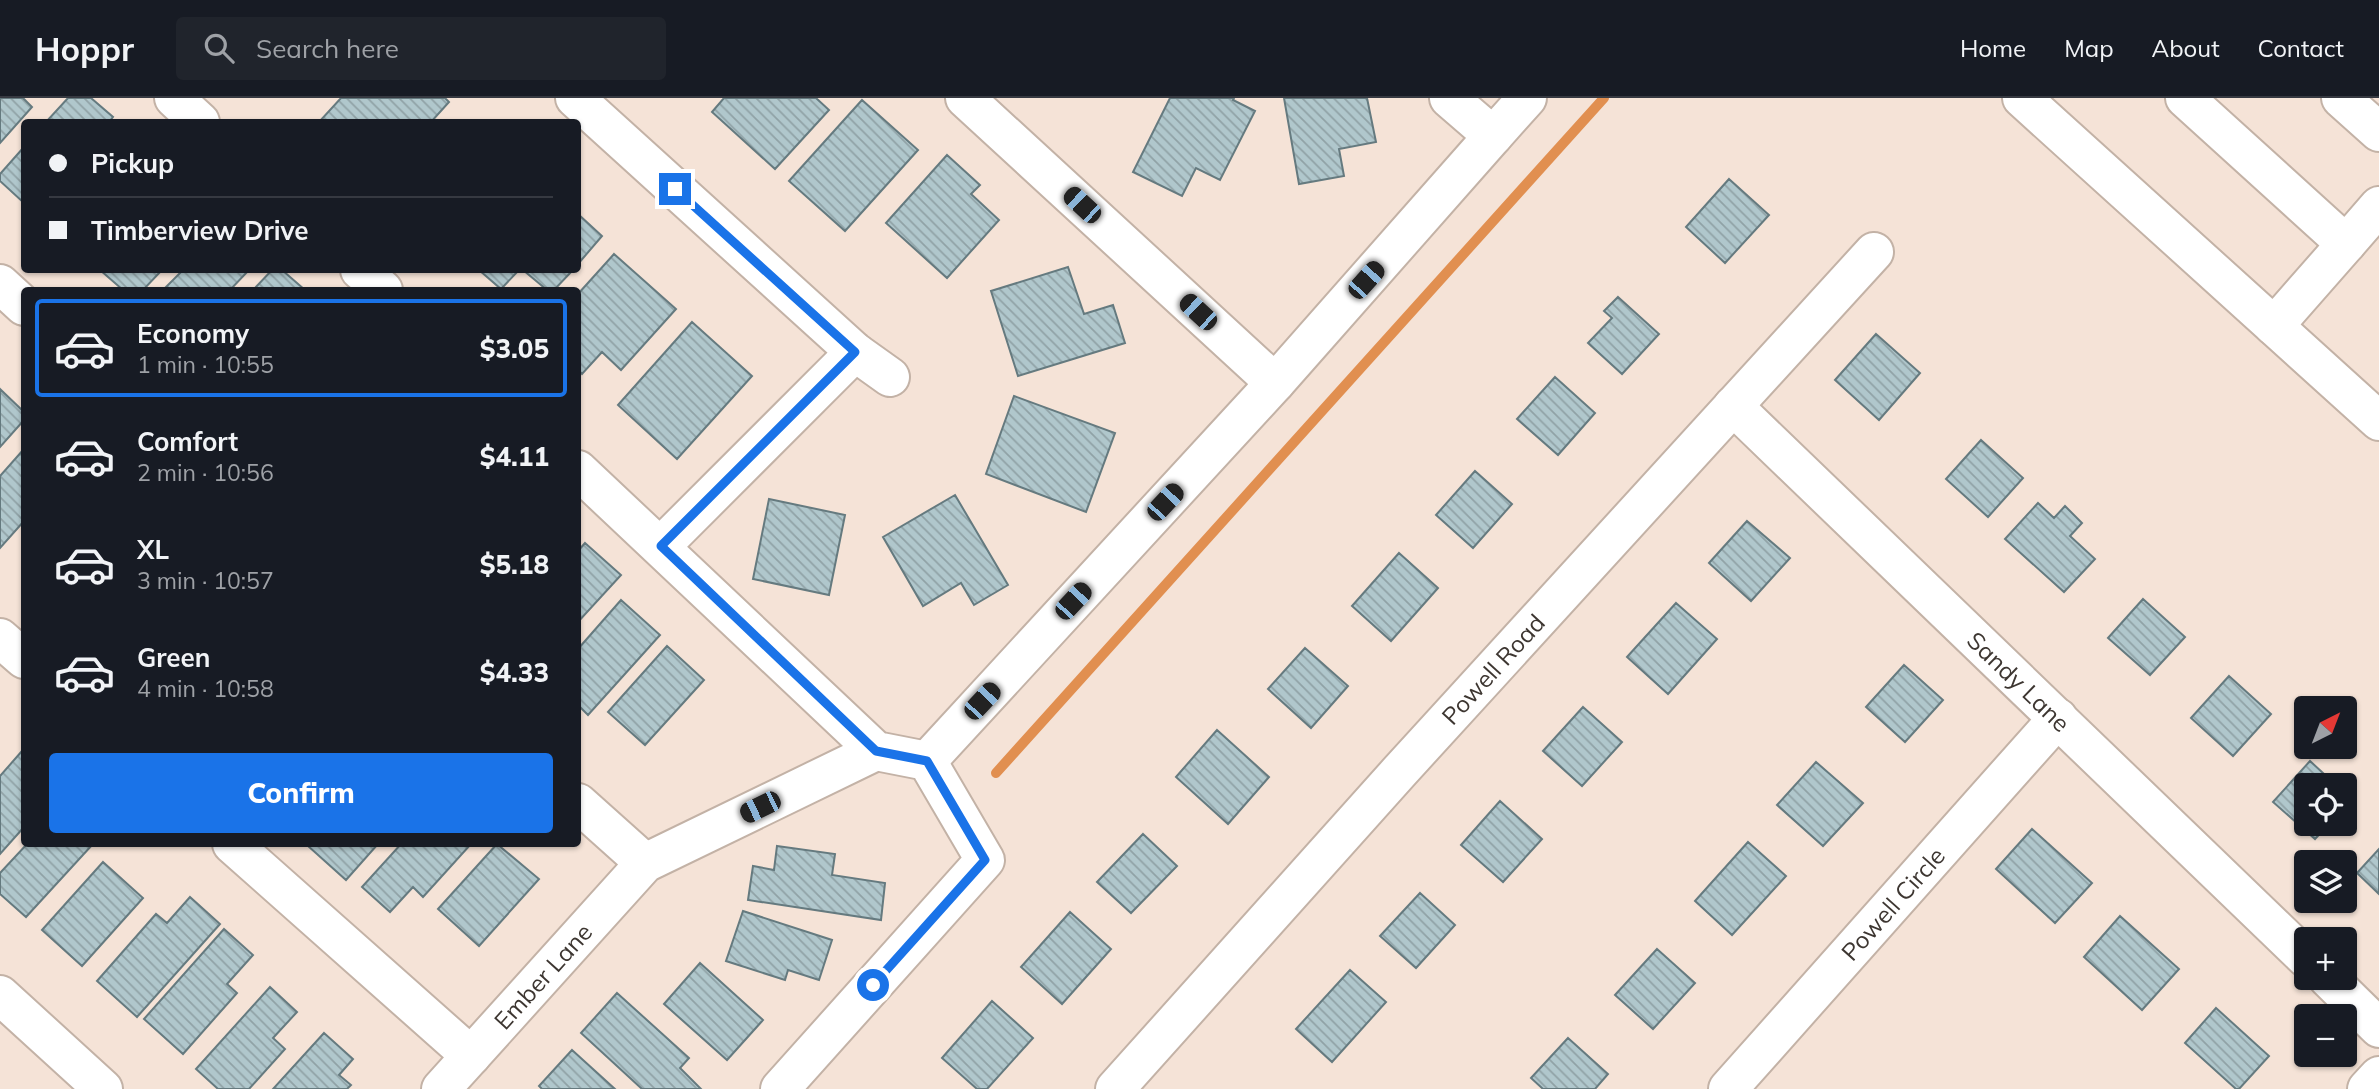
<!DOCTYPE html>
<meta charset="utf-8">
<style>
body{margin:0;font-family:Mulish,sans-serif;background:#20242c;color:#f1f3f6;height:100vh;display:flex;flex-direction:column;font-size:26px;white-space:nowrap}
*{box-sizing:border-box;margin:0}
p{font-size:23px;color:#9ea1a6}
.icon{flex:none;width:38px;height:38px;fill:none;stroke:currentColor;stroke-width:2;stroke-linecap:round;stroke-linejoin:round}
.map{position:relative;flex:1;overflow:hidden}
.panel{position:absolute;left:21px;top:189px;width:560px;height:560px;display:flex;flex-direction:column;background:#171b24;border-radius:7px;box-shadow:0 2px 5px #0004}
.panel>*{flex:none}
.banner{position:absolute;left:21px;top:21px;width:560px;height:154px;border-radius:7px;box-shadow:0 2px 5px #0004;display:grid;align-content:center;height:154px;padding:0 28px;background:#171b24}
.needle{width:46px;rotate:42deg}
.buttons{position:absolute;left:2294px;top:598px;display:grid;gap:14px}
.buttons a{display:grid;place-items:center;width:63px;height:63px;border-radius:7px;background:#171b24;box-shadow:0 2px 5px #0004;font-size:35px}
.end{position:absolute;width:32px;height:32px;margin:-16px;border:9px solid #1a73e8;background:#fff;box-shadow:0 0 0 4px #fff}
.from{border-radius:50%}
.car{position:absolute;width:21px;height:42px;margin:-21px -10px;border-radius:9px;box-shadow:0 0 5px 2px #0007;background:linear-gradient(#222 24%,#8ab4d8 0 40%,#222 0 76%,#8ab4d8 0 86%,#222 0)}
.banner b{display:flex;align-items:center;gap:24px;height:66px;font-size:26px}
.banner b+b{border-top:2px solid #363941}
.banner i{width:18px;height:18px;background:#f1f3f6}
ul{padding:12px 0 0;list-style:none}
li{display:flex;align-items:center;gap:21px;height:98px;margin:0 14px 10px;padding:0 14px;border:4px solid transparent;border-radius:7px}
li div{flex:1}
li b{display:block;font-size:26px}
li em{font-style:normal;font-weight:800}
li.current{border-color:#1a73e8}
li>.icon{width:63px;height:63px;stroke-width:1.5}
.button{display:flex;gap:14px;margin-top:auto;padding:14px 28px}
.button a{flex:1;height:80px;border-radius:7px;background:#1a73e8;color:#fff;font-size:28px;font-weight:800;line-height:80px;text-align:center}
header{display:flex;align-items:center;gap:42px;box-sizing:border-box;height:98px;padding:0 35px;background:#171b24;border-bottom:2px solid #363941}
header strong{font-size:33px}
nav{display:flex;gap:38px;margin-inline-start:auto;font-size:24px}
.search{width:490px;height:63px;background:#20242c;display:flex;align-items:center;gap:18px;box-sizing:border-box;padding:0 24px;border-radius:7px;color:#9ea1a6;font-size:26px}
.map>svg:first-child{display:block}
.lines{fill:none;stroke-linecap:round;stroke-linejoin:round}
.stream{stroke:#e18f50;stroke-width:10}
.building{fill:url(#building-back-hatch);stroke:#657a7f;stroke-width:2}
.minor-casing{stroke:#c3b2a6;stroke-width:42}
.minor{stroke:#fff;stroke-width:38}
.route{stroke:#1a73e8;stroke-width:9}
.labels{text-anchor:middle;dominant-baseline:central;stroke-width:5;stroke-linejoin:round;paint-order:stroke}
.street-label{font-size:24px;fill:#3d3631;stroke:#fdf2ea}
</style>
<header>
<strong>Hoppr</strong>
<div class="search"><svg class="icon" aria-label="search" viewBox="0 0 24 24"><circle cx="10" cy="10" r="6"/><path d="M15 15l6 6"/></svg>Search here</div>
<nav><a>Home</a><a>Map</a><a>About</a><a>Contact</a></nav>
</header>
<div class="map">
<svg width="2379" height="991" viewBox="0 0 2379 991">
<defs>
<pattern id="building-back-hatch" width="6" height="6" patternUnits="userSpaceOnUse" patternTransform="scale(1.75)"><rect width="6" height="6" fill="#b0c7cc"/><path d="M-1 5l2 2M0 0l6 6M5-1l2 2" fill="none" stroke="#90a2a6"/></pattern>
</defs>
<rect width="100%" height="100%" fill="#f5e3d7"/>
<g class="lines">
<path class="stream" d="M 996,675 L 1604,0"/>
</g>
<path class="building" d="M 0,0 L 23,0 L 32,9 L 0,45 Z
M 68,0 L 91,0 L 113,19 L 109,24 L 46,24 Z
M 341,0 L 445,0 L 449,4 L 431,24 L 319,24 Z
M 724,0 L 816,0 L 829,12 L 775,71 L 712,14 Z
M 1170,0 L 1234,0 L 1233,2 L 1255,13 L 1220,82 L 1196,70 L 1182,98 L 1133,74 Z
M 1284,0 L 1367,0 L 1376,44 L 1339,51 L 1344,78 L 1299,86 Z
M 862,2 L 918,52 L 845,133 L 789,83 Z
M 24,49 L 24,105 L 0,83 L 0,76 Z
M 947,57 L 980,87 L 971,96 L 999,122 L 947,180 L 886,125 Z
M 1729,81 L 1769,117 L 1725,165 L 1686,129 Z
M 578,116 L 602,138 L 578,166 Z
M 614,156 L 676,211 L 621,272 L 602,254 L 582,276 L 578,271 L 578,196 Z
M 1068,169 L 1084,216 L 1113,207 L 1125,245 L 1018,278 L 991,193 Z
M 100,172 L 162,172 L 143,192 L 123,192 Z
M 183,172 L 249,172 L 230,192 L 163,192 Z
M 272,172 L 282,172 L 305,192 L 253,192 Z
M 479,172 L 519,172 L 501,191 Z
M 523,172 L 573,172 L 554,192 L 547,192 Z
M 1618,199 L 1659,236 L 1622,276 L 1588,245 L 1612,220 L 1604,213 Z
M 692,224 L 752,278 L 677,361 L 618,307 Z
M 1876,236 L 1920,275 L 1879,322 L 1835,282 Z
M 1555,279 L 1595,315 L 1558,357 L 1517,321 Z
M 0,291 L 24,314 L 24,322 L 0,349 Z
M 1014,298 L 1115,335 L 1086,414 L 986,376 Z
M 1981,342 L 2023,380 L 1988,419 L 1946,381 Z
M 24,351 L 24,423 L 0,450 L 0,378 Z
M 1475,373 L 1512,406 L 1473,450 L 1436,417 Z
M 955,397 L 1008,487 L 974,507 L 961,485 L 923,508 L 883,439 Z
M 769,401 L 845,417 L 829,497 L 753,481 Z
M 2038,405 L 2054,420 L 2065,408 L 2082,425 L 2070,438 L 2095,461 L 2064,494 L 2005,441 Z
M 1747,423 L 1790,460 L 1751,503 L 1709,465 Z
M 585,445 L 621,477 L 578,524 L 578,453 Z
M 1399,455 L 1438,490 L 1391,543 L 1352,508 Z
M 2143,501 L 2185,539 L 2150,577 L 2108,540 Z
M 621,502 L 660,537 L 588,617 L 578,607 L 578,551 Z
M 1676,505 L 1717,541 L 1668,596 L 1627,559 Z
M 667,548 L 704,582 L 645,647 L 608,614 Z
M 1305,550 L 1348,588 L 1311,630 L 1268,591 Z
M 1904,567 L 1943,602 L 1905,644 L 1866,609 Z
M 2229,578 L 2271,616 L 2233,658 L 2191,620 Z
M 1583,609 L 1622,644 L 1582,688 L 1543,653 Z
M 1217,632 L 1269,679 L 1228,726 L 1176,679 Z
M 22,653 L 24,656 L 24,729 L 0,756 L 0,678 Z
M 2310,663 L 2337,688 L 2306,688 L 2306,726 L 2329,726 L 2315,741 L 2273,704 Z
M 1816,664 L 1863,705 L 1823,748 L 1777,707 Z
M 1500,703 L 1542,741 L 1503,784 L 1461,747 Z
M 2032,731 L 2092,785 L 2055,825 L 1996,771 Z
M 1143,736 L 1177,768 L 1131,815 L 1097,784 Z
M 1748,744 L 1786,778 L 1732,837 L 1695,803 Z
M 27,746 L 93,746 L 26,819 L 0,796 L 0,775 Z
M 310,746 L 378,746 L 346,782 L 308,748 Z
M 401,746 L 471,746 L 423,799 L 413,789 L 390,814 L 362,789 Z
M 497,746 L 539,781 L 479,848 L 438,811 Z
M 777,748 L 835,756 L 832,777 L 885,785 L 881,822 L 748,802 L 753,768 L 774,772 Z
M 2379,751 L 2379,796 L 2357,775 Z
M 103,764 L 143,800 L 82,868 L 42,832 Z
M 1420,795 L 1455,827 L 1416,870 L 1380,838 Z
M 190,799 L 220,826 L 137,919 L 97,883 L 156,816 L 167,825 Z
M 743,813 L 832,842 L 819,882 L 788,872 L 785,882 L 726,863 Z
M 1070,814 L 1111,851 L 1062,906 L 1021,869 Z
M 2120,818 L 2179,871 L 2142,912 L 2084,859 Z
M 224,831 L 253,857 L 227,886 L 237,895 L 183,956 L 144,921 Z
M 1657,851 L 1695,885 L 1653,931 L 1615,897 Z
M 700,865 L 763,922 L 727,962 L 664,906 Z
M 1350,872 L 1386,904 L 1332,964 L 1296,931 Z
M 270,889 L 297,914 L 273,940 L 285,951 L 249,991 L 218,991 L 196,971 Z
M 617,895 L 689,960 L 680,970 L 701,991 L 642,991 L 581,935 Z
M 992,903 L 1033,940 L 987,991 L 977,991 L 942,960 Z
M 2216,910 L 2269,958 L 2239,991 L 2236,991 L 2185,945 Z
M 324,935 L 353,961 L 339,977 L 351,987 L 347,991 L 273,991 Z
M 1568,940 L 1608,976 L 1595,991 L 1543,991 L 1531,980 Z
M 572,952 L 615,991 L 542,991 L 539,988 Z"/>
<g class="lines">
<defs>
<g id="minor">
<path d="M 174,0 L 200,24"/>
<path d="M 575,0 L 855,254 L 890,279"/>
<path d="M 2022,0 L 2379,323"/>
<path d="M 2185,0 L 2346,146 L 2379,108"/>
<path d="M 2341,0 L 2379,34"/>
<path d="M 1493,38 L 1527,0"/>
<path d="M 360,172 L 383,192"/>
<path d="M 0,186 L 24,208"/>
<path d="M 2274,228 L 2346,146"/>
<path d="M 1275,285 L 1493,38 L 1449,0"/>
<path id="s1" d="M 1733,308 L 2306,860"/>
<path d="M 578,372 L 876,653 L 927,663 L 985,762 L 780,991"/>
<path d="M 661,448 L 855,254"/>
<path d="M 0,540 L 24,561"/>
<path d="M 927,663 L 1275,285 L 965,0"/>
<path d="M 578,705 L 645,765"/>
<path d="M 232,746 L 471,958"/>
<path d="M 2328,880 L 2379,930"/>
<path d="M 0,897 L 103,991"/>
<path id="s2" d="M 441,991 L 645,765 L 876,653"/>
<path id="s3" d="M 1115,991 L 1399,674 L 1874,154"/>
<path id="s4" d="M 1728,991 L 2058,620"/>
<path d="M 2367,991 L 2379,978"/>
</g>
</defs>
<use href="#minor" class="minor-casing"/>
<use href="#minor" class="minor"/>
</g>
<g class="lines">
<path class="route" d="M 675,91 L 855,254 L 661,448 L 876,653 L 927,663 L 985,762 L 873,887"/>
</g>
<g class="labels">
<g class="street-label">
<text stroke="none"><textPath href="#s3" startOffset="565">Powell Road</textPath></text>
<text stroke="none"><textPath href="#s1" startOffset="397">Sandy Lane</textPath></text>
<text stroke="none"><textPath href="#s4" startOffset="248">Powell Circle</textPath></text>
<text stroke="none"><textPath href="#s2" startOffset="152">Ember Lane</textPath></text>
</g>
</g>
</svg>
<div class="buttons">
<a><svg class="needle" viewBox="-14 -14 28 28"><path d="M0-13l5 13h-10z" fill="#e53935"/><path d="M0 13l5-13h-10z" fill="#9ea1a6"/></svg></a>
<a><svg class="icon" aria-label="locate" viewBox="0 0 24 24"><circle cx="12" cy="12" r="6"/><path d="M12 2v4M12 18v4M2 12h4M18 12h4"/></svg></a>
<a><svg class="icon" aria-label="layers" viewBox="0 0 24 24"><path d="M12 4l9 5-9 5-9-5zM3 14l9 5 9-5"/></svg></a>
<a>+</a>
<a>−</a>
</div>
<i class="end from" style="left:873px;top:887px"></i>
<i class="end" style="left:675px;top:91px"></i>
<i class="car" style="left:1082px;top:107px;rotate:313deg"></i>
<i class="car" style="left:1366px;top:182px;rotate:42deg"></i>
<i class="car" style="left:1198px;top:214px;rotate:313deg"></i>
<i class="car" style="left:1165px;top:404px;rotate:43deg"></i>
<i class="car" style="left:1073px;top:503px;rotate:43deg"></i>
<i class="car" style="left:982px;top:603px;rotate:43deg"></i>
<i class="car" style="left:760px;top:709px;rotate:244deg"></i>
<div class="banner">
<b><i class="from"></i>Pickup</b>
<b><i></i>Timberview Drive</b>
</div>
<section class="panel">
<ul>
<li class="current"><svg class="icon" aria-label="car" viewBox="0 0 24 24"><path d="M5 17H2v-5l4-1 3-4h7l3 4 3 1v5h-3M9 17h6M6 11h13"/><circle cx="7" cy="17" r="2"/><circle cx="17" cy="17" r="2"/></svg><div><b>Economy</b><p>1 min · 10:55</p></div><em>$3.05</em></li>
<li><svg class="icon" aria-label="car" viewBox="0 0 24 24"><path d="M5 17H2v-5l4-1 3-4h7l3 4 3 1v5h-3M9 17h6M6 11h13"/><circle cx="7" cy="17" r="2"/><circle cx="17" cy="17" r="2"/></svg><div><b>Comfort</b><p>2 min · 10:56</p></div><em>$4.11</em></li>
<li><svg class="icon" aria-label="car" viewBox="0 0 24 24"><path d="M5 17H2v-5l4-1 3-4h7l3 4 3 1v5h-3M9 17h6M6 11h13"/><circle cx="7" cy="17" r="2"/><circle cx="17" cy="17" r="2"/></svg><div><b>XL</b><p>3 min · 10:57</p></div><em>$5.18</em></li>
<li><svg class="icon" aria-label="car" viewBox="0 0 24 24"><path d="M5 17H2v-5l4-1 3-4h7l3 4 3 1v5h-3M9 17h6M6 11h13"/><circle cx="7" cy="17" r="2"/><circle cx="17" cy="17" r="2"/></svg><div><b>Green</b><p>4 min · 10:58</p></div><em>$4.33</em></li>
</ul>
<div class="button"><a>Confirm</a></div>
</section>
</div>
